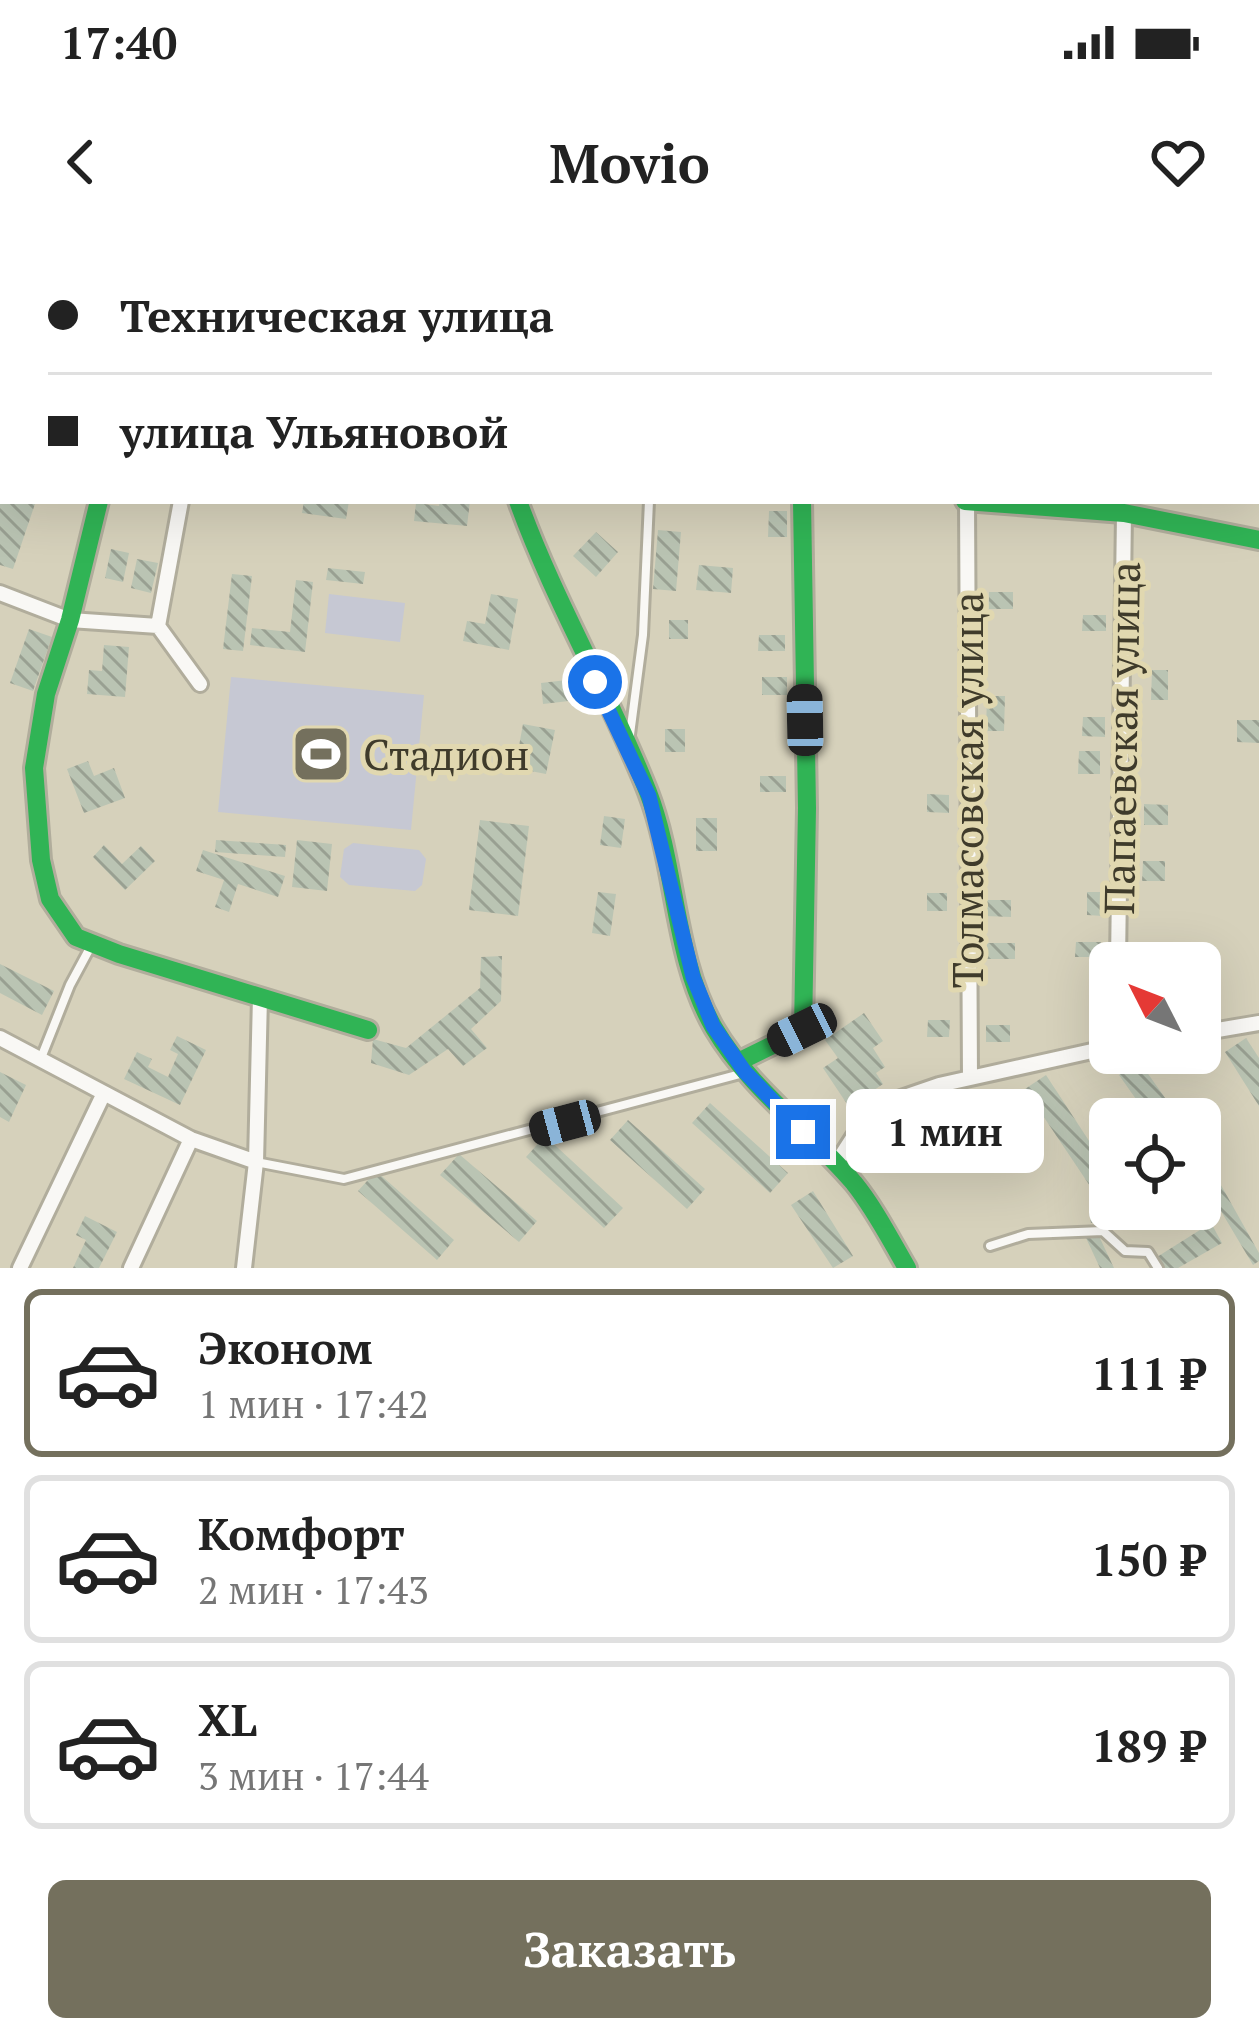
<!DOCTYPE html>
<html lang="ru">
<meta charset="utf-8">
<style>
body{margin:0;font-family:"PT Serif",serif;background:#f2f2f2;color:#222;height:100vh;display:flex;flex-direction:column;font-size:45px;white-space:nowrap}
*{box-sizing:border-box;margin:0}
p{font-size:39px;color:#767676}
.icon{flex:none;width:66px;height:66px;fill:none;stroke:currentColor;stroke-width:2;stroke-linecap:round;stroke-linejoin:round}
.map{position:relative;height:1028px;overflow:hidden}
.sheet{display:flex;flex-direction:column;background:#fff;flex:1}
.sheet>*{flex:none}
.guide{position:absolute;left:0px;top:0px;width:1260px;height:264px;box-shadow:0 12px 48px #0002;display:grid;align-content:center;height:264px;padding:0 48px;background:#fff}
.needle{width:78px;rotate:312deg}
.tools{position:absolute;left:1089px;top:702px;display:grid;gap:24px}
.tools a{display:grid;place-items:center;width:132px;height:132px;border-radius:18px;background:#fff;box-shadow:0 12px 48px #0002;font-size:60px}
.end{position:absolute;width:54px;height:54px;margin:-27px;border:15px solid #1a73e8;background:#fff;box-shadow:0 0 0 6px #fff}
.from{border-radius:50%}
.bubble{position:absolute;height:84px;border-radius:18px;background:#fff;box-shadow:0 12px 48px #0002;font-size:39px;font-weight:600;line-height:84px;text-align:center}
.car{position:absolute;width:36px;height:72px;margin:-36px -18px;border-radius:15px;box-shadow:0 0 9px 3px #0007;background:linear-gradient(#222 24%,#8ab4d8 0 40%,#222 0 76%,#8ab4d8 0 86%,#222 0)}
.guide b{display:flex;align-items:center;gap:42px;height:114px;font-size:45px}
.guide b+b{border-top:3px solid #e0e0e0}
.guide i{width:30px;height:30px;background:#222}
ul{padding:21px 0 0;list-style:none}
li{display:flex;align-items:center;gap:36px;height:168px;margin:0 24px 18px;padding:0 24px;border:6px solid #e0e0e0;border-radius:18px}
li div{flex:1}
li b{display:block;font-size:45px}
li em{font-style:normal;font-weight:600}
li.selected{border-color:#74705d}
li>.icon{width:108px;height:108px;stroke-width:1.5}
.primary-button{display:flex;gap:24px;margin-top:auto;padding:24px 48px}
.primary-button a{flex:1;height:138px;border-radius:18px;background:#74705d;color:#fff;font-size:48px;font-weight:600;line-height:138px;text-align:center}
.status{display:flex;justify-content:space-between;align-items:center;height:84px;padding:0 60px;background:#fff;direction:ltr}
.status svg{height:33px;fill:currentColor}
header{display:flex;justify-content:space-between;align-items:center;height:156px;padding:0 48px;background:#fff;font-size:54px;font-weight:600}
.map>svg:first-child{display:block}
.garden{fill:#c6c8d3}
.building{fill:url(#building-back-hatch)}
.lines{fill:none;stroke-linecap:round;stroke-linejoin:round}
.lane-casing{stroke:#b1ad9c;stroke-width:14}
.street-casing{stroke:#b1ad9c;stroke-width:20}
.fast-casing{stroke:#b1ad9c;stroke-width:24}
.lane{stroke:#f9f8f5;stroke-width:8}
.street{stroke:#f9f8f5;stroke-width:14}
.fast{stroke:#30b455;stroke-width:18}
.route{stroke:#1a73e8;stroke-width:15}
.labels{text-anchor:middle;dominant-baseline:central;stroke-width:10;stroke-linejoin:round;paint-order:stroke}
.street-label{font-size:42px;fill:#3f3b2b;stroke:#e1d8b0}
.poi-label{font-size:42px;fill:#3f3b2b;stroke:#e1d8b0;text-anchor:start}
</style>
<div class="status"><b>17:40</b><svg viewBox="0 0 49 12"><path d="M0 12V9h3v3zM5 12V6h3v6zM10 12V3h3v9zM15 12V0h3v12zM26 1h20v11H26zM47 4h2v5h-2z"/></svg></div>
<header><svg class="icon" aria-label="back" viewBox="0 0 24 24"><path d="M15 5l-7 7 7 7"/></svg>Movio<svg class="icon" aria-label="heart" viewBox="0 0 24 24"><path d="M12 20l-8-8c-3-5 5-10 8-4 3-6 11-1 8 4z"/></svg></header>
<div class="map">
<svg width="1259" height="1028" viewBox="0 0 1259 1028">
<defs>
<pattern id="building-back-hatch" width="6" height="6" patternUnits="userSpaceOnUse" patternTransform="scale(3)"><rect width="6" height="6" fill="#bac4b3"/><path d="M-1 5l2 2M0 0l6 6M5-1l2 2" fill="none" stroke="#99a092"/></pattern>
</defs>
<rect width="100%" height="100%" fill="#d6d1bb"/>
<path class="garden" d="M 329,354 L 405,363 L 400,402 L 325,393 Z
M 231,437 L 424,455 L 411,590 L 218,572 Z
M 353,603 L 419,610 L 426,619 L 422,645 L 415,651 L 349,645 L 340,637 L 344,609 Z"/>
<path class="building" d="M 0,261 L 36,261 L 13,329 L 0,325 Z
M 304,261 L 349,261 L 346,279 L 302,273 Z
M 440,261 L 470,261 L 467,286 L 414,281 L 416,263 L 439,266 Z
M 769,271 L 787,271 L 787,297 L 768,297 Z
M 658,290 L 681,292 L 676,351 L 653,349 Z
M 596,292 L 618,312 L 596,337 L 573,316 Z
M 111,309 L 129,313 L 123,342 L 105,338 Z
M 137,319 L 158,323 L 151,353 L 131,348 Z
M 699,325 L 733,328 L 731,353 L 696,350 Z
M 328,328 L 365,332 L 363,344 L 326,340 Z
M 232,334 L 252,336 L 243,411 L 223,409 Z
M 296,340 L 313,342 L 305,412 L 250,405 L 252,388 L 290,392 Z
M 989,352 L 1013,352 L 1013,369 L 989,369 Z
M 491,354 L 518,359 L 509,410 L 463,401 L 467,381 L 485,384 Z
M 1083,375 L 1106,375 L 1106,391 L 1082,391 Z
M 669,380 L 688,380 L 688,399 L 669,399 Z
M 29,389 L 52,397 L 33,451 L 10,443 Z
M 759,395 L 785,395 L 785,411 L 758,411 Z
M 104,405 L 129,407 L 125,457 L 87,454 L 89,430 L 102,431 Z
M 1152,430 L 1168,430 L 1168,460 L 1151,460 Z
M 762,437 L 787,437 L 787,455 L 762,455 Z
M 567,440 L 569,461 L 543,464 L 541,443 Z
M 987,456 L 1005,456 L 1004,491 L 986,491 Z
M 1083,477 L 1105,477 L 1105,497 L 1082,496 Z
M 1237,480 L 1259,480 L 1259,503 L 1237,502 Z
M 523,484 L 555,490 L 546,534 L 515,528 Z
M 665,489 L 685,489 L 685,512 L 665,512 Z
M 1079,511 L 1100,511 L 1100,534 L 1078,534 Z
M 88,521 L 94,536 L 114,528 L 125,558 L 84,573 L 67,529 Z
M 760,536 L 786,536 L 786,552 L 760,552 Z
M 927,554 L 949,555 L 949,573 L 927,572 Z
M 1144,564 L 1168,565 L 1168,585 L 1144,585 Z
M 604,576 L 625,579 L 621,608 L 600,605 Z
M 696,578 L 717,578 L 717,611 L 696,611 Z
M 480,580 L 529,586 L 518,676 L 469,670 Z
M 216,600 L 286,605 L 285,617 L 215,612 Z
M 297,600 L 332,604 L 327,651 L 292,647 Z
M 104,605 L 122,624 L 141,606 L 155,621 L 125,650 L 93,617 Z
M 203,610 L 285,636 L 278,657 L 238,644 L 229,672 L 215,667 L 224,640 L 196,631 Z
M 1143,621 L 1165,621 L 1165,641 L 1142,641 Z
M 598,652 L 616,654 L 610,696 L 592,693 Z
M 1087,652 L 1103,652 L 1103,676 L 1087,675 Z
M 927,653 L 947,653 L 947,671 L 927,671 Z
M 985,660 L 1011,660 L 1011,677 L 985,676 Z
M 1076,702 L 1101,702 L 1101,717 L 1075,717 Z
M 987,703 L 1015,703 L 1015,719 L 986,719 Z
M 502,716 L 501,761 L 471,789 L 487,808 L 463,826 L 448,809 L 409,835 L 371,823 L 373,799 L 406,808 L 480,748 L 481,717 Z
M 0,724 L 54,751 L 42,775 L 0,753 Z
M 864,773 L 883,801 L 873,808 L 885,827 L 876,833 L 883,844 L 849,867 L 823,828 L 838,818 L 825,800 Z
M 928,780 L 950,780 L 949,797 L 927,797 Z
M 986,785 L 1010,785 L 1010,802 L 986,802 Z
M 177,796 L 206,810 L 180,865 L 124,839 L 137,812 L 152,819 L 148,827 L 168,837 L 178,814 L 170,810 Z
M 1246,798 L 1259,818 L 1259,866 L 1225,812 Z
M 1139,821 L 1180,879 L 1150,879 L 1119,835 Z
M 0,832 L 26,845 L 9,882 L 0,877 Z
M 1046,835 L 1110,933 L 1110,937 L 1092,949 L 1025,849 Z
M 964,848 L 968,858 L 910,879 L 906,869 Z
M 710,863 L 788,933 L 770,953 L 692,883 Z
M 628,880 L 705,949 L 687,969 L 610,900 Z
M 545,896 L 623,968 L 604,988 L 526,917 Z
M 459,914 L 537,981 L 519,1002 L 440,935 Z
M 376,931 L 454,1000 L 437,1020 L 358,951 Z
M 1217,938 L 1259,1013 L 1259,1021 L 1253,1025 L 1212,956 L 1200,959 L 1200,942 Z
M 813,951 L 853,1016 L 833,1028 L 791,965 Z
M 1110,967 L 1110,969 L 1145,971 L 1091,983 L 1089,973 Z
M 85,976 L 117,992 L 99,1028 L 73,1028 L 86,1000 L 76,995 Z
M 1211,983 L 1222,1003 L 1178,1028 L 1163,1028 L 1157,1017 Z
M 1098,994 L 1114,1028 L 1100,1028 L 1086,998 Z"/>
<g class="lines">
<defs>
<path id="lane" d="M 828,0 L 830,3
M 1043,0 L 1045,3
M 629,502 L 643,395 L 649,261
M 41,818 L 70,745 L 91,706
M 256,922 L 344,939 L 744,833
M 990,1006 L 1028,994 L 1103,991 L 1125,1011 L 1148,1012 L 1158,1028"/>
<path id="street" d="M 181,261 L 158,386 L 200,444
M 967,261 L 970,838
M 0,353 L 70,380 L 158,386
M 1118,723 L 1124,273
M 1200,793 L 1259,783
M 0,798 L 191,899 L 256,922
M 836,924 L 872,868 L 939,845 L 1110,807
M 20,1028 L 104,853
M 131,1028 L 191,899
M 244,1028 L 256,922 L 260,757"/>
<path id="fast" d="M 489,0 L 490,3
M 0,144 L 3,145
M 99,261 L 70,380 L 46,454 L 34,528 L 41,620 L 50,659 L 76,697 L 119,714 L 368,790
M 518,261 C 554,361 609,453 648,552 C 677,627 673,717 714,788 C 750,849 809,890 854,943 C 875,969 890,999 907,1028
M 965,261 L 1124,273 L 1259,300
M 738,822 L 803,790 L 807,568 L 802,261"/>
</defs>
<use href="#lane" class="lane-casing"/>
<use href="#street" class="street-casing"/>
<use href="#fast" class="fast-casing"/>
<use href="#lane" class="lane"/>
<use href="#street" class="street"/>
<use href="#fast" class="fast"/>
</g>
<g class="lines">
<path class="route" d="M 595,442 L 649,556 L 693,737 L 713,786 L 745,832 L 803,892"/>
</g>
<defs>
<symbol id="stadium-square" viewBox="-11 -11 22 22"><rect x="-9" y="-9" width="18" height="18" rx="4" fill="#74705d" stroke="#e1d8b0"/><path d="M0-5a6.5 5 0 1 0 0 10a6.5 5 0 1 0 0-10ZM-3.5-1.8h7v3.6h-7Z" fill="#fff"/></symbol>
</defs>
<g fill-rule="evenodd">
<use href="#stadium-square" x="288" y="481" width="66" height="66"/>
</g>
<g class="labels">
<g class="street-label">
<text transform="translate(1121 498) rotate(-89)">Папаевская улица</text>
<text transform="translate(967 550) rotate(-90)">Толмасовская улица</text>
</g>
<g class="poi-label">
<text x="363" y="514">Стадион</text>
</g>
</g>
</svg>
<div class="tools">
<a><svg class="needle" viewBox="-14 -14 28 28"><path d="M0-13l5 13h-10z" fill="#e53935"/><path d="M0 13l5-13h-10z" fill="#767676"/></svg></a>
<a><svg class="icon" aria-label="locate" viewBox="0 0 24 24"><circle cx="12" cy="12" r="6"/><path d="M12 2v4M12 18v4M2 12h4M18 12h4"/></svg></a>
</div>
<i class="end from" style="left:595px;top:442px"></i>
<i class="end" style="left:803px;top:892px"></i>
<div class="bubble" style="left:846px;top:849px;width:198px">1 мин</div>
<i class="car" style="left:805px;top:480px;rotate:359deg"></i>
<i class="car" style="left:802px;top:790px;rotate:244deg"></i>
<i class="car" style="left:565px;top:883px;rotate:255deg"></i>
<div class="guide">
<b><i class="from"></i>Техническая улица</b>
<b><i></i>улица Ульяновой</b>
</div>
</div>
<section class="sheet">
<ul>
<li class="selected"><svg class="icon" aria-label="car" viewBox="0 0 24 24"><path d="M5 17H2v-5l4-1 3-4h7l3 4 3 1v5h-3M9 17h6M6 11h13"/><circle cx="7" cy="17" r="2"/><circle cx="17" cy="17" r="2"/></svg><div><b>Эконом</b><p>1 мин · 17:42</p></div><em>111 ₽</em></li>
<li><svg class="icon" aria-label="car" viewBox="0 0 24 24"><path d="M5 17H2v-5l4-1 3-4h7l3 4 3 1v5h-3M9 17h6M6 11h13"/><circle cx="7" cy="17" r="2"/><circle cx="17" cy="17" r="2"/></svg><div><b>Комфорт</b><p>2 мин · 17:43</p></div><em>150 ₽</em></li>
<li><svg class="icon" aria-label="car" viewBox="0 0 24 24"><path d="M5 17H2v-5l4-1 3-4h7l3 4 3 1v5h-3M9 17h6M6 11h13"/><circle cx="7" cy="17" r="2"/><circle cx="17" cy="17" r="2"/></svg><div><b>XL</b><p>3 мин · 17:44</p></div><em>189 ₽</em></li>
</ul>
<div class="primary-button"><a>Заказать</a></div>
</section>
